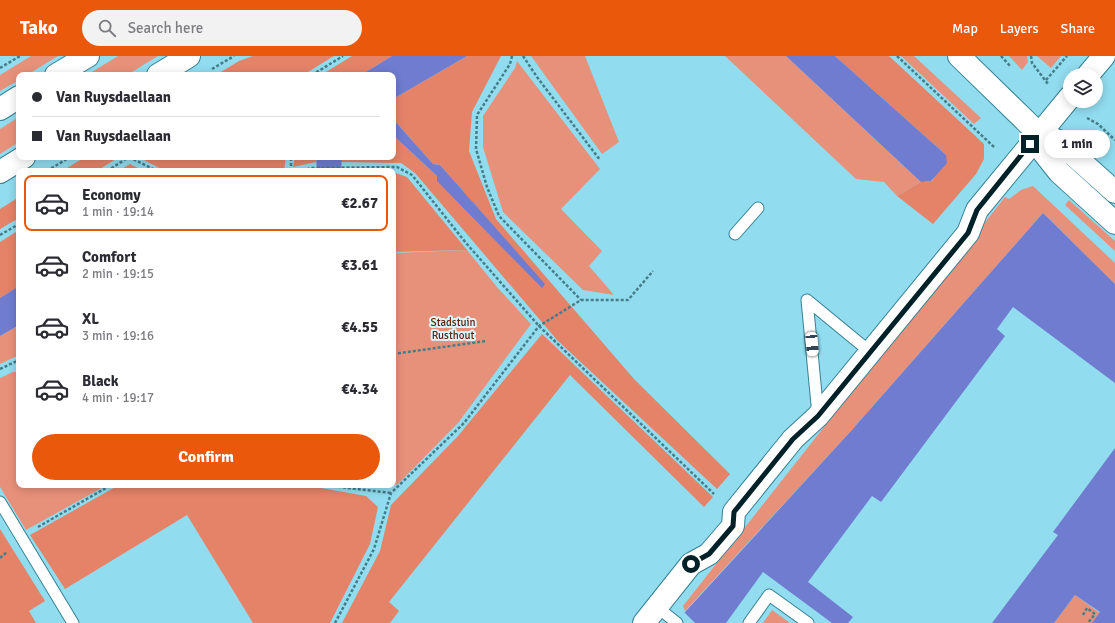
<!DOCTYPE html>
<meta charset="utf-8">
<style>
body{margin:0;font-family:Signika,sans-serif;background:#f2f2f3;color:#2b2b33;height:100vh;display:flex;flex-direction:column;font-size:15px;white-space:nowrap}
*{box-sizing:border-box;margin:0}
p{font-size:13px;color:#7c7c81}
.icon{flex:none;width:22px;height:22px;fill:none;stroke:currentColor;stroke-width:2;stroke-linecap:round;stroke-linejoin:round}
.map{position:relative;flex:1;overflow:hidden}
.drawer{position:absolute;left:16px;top:112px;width:380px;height:320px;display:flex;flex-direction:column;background:#fff;border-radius:8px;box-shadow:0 2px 10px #0003}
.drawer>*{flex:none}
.hud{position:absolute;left:16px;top:16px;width:380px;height:88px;border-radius:8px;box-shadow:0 2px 10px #0003;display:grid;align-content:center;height:88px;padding:0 16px;background:#fff}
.tools{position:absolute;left:1063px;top:12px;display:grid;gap:8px}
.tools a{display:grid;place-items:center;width:40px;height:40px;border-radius:50%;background:#fff;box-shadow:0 2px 10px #0003;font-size:20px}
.end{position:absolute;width:18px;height:18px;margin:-9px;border:5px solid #012128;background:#fff;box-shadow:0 0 0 2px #fff}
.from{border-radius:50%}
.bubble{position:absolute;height:28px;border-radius:14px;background:#fff;box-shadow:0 2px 10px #0003;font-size:13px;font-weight:800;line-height:28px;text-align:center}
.car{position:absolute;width:12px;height:24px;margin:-12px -6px;border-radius:5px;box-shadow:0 0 3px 1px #0007;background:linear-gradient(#fff 24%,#345 0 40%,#fff 0 76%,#345 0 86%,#fff 0)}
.hud b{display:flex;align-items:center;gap:14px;height:38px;font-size:15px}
.hud b+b{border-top:1px solid #e1e1e2}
.hud i{width:10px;height:10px;background:#2b2b33}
ul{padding:7px 0 0;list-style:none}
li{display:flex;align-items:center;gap:12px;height:56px;margin:0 8px 6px;padding:0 8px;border:2px solid transparent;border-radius:8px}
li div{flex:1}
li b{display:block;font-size:15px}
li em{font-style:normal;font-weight:800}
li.selected{border-color:#ea580c}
li>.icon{width:36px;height:36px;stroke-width:1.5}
.button{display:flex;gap:8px;margin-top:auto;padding:8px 16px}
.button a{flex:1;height:46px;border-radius:24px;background:#ea580c;color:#fff;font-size:16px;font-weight:800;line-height:46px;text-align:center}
header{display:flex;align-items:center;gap:24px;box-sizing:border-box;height:56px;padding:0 20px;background:#ea580c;color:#fff}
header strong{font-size:19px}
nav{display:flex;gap:22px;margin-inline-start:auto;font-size:14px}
.search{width:280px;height:36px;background:#f2f2f3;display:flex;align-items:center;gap:10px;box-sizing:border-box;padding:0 14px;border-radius:22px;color:#7c7c81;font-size:15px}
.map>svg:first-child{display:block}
.green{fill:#e8917a}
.forest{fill:#e58369}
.water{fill:#707ccf}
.pier{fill:#91dcef}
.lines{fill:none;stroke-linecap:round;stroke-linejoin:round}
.lane-casing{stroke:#358193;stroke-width:13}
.street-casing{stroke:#358193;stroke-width:24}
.secondary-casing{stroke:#358193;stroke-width:24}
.path{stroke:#477c89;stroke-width:2.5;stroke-dasharray:3 2;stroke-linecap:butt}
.lane{stroke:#fff;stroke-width:11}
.street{stroke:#fff;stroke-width:22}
.secondary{stroke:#fff;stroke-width:22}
.route{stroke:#012128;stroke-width:5}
.labels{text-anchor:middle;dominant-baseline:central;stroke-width:4;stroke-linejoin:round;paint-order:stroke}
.park-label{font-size:11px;fill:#5e2110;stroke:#d9f5fd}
</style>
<header>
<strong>Tako</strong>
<div class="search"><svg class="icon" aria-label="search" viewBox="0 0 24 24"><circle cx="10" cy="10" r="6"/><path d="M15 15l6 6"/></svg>Search here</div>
<nav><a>Map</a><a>Layers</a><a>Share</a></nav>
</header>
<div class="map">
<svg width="1115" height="567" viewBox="0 0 1115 567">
<rect width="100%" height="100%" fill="#91dcef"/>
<path class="green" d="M 31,0 L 58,0 L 27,19 L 19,19 L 19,24 L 0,35 L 0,19 Z
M 118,0 L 158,0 L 127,19 L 87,19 Z
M 531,0 L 585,0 L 619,86 L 602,98 Z
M 725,0 L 786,0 L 921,126 L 897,140 L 884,126 L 856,123 Z
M 901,0 L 914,0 L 981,62 L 974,68 Z
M 1009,0 L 1027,0 L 1028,6 L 1022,14 Z
M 1037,0 L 1061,0 L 1051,12 Z
M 517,5 L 600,113 L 561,153 L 602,195 L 589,210 L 614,239 L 583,234 L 503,156 L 483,91 L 483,60 L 515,12 Z
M 19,61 L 19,86 L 0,98 L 0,73 Z
M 1033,130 L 1115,207 L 1115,228 L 1043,157 L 851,375 L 685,555 L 683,550 L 1005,141 L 1009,143 L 1021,134 Z
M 1069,144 L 1115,185 L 1115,195 L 1065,149 Z
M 467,194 L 497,231 L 531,268 L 458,367 L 398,428 L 387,431 L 357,429 L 393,429 L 393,197 Z
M 19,269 L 19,299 L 0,308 L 0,280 Z
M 13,316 L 19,316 L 19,429 L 107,429 L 26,474 L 0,431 L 0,322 Z
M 1075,539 L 1100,557 L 1092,567 L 1054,567 Z
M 772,554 L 790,567 L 763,567 Z"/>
<path class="forest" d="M 253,0 L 334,0 L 303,19 L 216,19 L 239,5 Z
M 352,0 L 392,0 L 361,19 L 321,19 Z
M 467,0 L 501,0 L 472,56 L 469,95 L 496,163 L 634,323 L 730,418 L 717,433 L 557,284 L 415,117 L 401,107 L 341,106 L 342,101 L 393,101 L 393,79 L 437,120 L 438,125 L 544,228 L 440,109 L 433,108 L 393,63 L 393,43 Z
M 835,0 L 889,0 L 984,88 L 984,103 L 976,118 L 933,168 L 897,140 L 921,126 L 932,125 L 946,99 Z
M 85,101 L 119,101 L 97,115 L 62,115 Z
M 141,101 L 286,101 L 284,115 L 165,115 L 140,102 Z
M 295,101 L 316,101 L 316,106 L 293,111 Z
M 130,108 L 144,115 L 118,115 Z
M 393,116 L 407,121 L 467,194 L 393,196 Z
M 19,141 L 19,162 L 0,173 L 0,153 Z
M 19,174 L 19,230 L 0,242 L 0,186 Z
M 542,278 L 713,441 L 704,451 L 570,319 L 389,546 L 399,555 L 390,567 L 342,567 L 380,495 L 391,449 L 458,380 Z
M 119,429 L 304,429 L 366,440 L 378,451 L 370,488 L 330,567 L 253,567 L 187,459 L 65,533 L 30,479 Z
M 0,473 L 45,545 L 29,555 L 36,567 L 0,567 Z"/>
<path class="water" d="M 392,0 L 467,0 L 393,43 L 393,19 L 361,19 Z
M 786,0 L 835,0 L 946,99 L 947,107 L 931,125 L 921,126 Z
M 393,63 L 433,108 L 440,109 L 545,228 L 542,232 L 437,125 L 437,120 L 393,79 Z
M 316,101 L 342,101 L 341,115 L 317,115 Z
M 1043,157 L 1115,228 L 1115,327 L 1013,251 L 997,273 L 1005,280 L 881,446 L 872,440 L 808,526 L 853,561 L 848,567 L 832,567 L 763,516 L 726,567 L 675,567 L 851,375 Z
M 19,230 L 19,269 L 0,280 L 0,242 Z
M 1115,392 L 1115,567 L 1092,567 L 1100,556 L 1075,539 L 1054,567 L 992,567 L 1058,479 L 1053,476 Z"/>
<path class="pier" d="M 684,556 L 695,567 L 675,567 Z"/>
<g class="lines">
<defs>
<path id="lane" d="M 735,178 L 758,152
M 807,244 L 818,359
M 807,244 L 869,295
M 0,446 L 73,567
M 657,551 L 677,567
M 749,567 L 769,539 L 808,567"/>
<path id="street" d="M 1088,19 L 1104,0
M 644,567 L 691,508 L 709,498 L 733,470 L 734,456 L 793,383 L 818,360 L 968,177 L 977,154 L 1070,41"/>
<path id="secondary" d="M 959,0 L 1038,77 L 1058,85 L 1115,136
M 56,19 L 88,0
M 158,19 L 189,0
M 0,53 L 19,41
M 1038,77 L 1044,97 L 1059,116 L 1115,167
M 0,116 L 24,101"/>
</defs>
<use href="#lane" class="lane-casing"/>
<use href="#street" class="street-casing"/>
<use href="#secondary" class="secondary-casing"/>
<path class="path" d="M 512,0 L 510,8 L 477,59 L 476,93 L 487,131 L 499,160 L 581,244
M 523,0 L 537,21 L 600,104
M 897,0 L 994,91
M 1001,0 L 1011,11
M 1031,0 L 1032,7 L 1048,28
M 0,12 L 20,0
M 212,13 L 234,0
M 312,19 L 343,0
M 1046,24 L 1067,0
M 1087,62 L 1098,68 L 1115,84
M 129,101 L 157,115
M 47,115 L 70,101
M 107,115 L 129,101
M 291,115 L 291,101
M 302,115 L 311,112 L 397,111 L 412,119 L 466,187 L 539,270 L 714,438
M 0,179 L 19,168
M 393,298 L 486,285
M 0,313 L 19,304
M 323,429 L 391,437
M 38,471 L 111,429
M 0,502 L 7,496
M 1083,559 L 1087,552 L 1095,558 L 1088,567
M 335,567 L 374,493 L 391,437 L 464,367 L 539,270 L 581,244 L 628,244 L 653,215"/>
<use href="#lane" class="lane"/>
<use href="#street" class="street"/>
<use href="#secondary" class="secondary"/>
</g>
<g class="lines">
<path class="route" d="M 691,508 L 709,498 L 733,470 L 734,456 L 793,383 L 818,360 L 968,177 L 977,154 L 1030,88"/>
</g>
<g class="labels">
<g class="park-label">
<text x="453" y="266">Stadstuin<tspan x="453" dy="13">Rusthout</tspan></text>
</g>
</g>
</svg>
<div class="tools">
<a><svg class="icon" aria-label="layers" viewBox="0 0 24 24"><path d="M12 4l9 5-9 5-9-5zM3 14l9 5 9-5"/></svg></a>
</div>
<i class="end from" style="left:691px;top:508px"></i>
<i class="end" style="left:1030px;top:88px"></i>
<div class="bubble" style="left:1044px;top:74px;width:66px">1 min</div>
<i class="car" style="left:812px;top:288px;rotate:175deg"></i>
<div class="hud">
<b><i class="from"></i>Van Ruysdaellaan</b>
<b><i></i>Van Ruysdaellaan</b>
</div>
<section class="drawer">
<ul>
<li class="selected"><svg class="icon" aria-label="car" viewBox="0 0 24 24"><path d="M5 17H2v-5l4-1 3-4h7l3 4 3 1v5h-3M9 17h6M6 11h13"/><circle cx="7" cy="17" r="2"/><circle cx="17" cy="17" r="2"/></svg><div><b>Economy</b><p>1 min · 19:14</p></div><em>€2.67</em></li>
<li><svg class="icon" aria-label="car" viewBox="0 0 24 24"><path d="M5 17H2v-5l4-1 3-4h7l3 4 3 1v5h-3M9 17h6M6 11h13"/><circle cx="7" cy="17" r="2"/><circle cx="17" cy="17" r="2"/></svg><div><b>Comfort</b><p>2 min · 19:15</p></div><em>€3.61</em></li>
<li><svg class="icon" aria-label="car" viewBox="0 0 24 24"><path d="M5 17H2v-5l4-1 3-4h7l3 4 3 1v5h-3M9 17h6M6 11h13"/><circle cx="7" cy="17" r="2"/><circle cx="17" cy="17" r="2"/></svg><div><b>XL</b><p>3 min · 19:16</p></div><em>€4.55</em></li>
<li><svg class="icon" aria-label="car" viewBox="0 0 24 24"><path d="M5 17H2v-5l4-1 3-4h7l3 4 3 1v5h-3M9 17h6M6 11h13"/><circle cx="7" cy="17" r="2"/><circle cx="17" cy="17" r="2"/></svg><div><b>Black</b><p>4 min · 19:17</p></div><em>€4.34</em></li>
</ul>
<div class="button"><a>Confirm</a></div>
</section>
</div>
